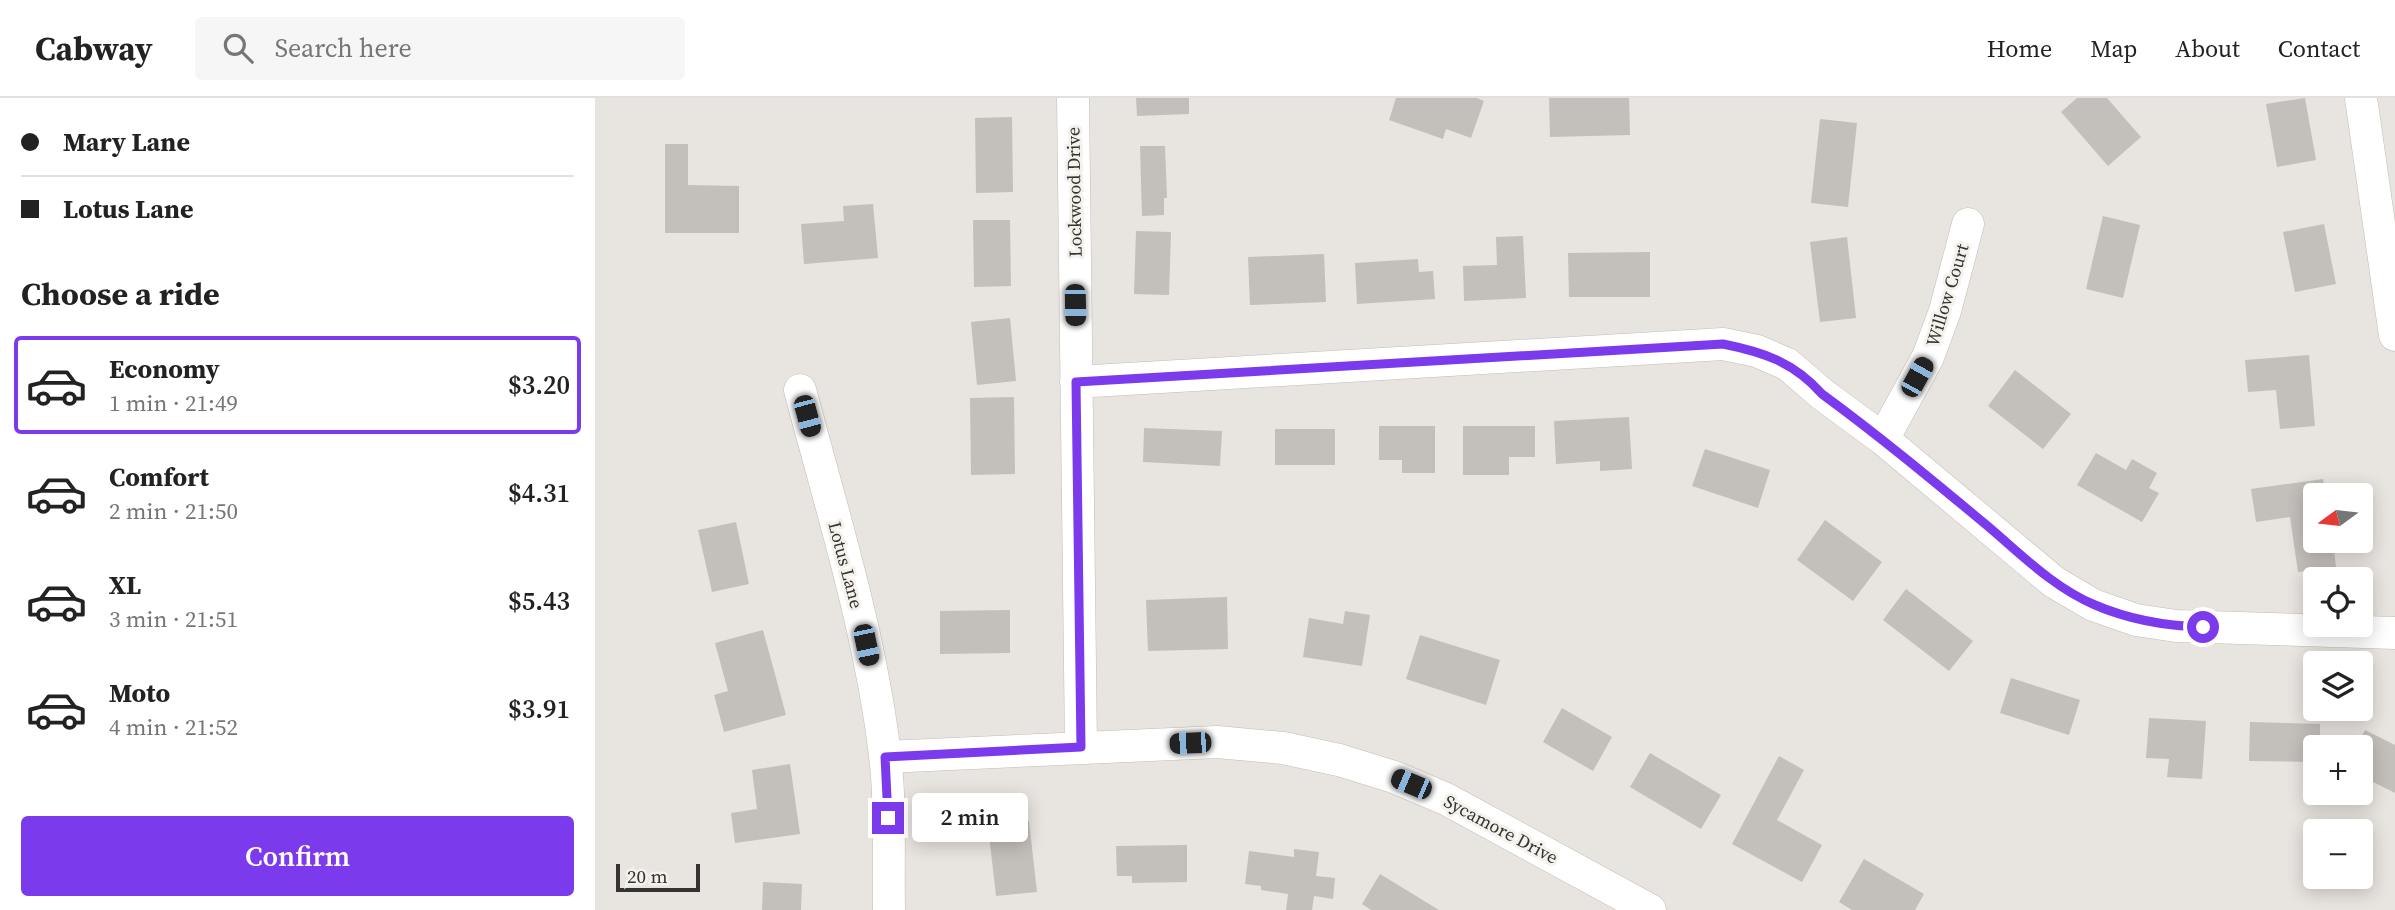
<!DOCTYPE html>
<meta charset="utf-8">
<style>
body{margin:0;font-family:"Source Serif 4",serif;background:#f6f6f6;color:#222;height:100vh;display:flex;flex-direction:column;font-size:26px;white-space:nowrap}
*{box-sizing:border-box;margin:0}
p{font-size:23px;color:#767676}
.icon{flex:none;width:38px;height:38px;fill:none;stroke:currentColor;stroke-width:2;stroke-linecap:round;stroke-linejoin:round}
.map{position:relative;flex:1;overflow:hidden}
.side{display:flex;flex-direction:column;background:#fff;width:595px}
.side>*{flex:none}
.guide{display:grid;align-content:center;height:154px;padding:0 21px;background:#fff}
.needle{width:46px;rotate:255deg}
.buttons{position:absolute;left:1708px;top:385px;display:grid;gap:14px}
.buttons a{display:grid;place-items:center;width:70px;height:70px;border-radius:7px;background:#fff;box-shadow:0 4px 18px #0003;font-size:35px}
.scale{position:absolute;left:21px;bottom:18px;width:84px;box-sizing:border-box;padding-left:7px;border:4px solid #343331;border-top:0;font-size:19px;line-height:24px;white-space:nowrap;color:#343331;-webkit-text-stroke:5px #f5f2ed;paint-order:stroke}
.end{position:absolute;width:32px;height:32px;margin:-16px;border:9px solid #7c3aed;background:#fff;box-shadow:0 0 0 4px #fff}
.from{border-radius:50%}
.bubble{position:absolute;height:49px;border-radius:7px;background:#fff;box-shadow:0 4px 18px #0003;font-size:23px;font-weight:600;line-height:49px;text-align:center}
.car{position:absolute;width:21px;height:42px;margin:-21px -10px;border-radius:9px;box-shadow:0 0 5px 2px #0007;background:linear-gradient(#222 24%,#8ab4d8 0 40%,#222 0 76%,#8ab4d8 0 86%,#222 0)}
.guide b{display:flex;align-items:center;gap:24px;height:66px;font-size:26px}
.guide b+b{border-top:2px solid #e0e0e0}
.guide i{width:18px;height:18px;background:#222}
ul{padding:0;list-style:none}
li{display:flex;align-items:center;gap:21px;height:98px;margin:0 14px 10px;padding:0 7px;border:4px solid transparent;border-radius:7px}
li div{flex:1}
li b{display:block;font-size:26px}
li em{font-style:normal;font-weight:600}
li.selected{border-color:#7c3aed}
li>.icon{width:63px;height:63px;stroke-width:1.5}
h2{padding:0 21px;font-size:32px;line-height:84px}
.primary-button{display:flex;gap:14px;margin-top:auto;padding:14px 21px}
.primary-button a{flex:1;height:80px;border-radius:7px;background:#7c3aed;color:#fff;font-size:28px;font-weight:600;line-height:80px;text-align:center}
header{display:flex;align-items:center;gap:42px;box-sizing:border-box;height:98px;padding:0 35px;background:#fff;border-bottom:2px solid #e0e0e0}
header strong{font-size:33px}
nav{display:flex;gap:38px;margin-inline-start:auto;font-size:24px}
.search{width:490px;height:63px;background:#f6f6f6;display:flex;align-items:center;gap:18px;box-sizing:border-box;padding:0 24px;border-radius:7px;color:#767676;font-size:26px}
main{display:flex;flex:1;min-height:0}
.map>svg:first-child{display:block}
.building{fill:#c3bfbb}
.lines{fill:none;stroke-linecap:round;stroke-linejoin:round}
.street-casing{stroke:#c0bdb8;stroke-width:33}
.street{stroke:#fff;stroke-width:32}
.route{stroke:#7c3aed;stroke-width:9}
.labels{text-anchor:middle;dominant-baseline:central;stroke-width:6;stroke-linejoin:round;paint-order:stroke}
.street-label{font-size:18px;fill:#343331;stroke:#f5f2ed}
</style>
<header>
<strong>Cabway</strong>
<div class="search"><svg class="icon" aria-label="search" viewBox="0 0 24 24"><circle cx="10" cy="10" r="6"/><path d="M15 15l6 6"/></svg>Search here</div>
<nav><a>Home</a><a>Map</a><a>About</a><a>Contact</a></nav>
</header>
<main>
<section class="side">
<div class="guide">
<b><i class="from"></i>Mary Lane</b>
<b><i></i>Lotus Lane</b>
</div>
<h2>Choose a ride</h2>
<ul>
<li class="selected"><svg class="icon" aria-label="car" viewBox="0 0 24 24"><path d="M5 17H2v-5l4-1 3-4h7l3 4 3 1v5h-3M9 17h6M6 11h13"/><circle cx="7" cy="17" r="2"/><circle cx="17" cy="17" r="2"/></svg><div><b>Economy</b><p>1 min · 21:49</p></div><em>$3.20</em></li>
<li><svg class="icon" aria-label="car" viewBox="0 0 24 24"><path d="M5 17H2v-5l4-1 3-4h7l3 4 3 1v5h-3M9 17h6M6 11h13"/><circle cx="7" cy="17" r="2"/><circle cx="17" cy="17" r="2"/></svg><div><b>Comfort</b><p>2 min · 21:50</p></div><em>$4.31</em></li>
<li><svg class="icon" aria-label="car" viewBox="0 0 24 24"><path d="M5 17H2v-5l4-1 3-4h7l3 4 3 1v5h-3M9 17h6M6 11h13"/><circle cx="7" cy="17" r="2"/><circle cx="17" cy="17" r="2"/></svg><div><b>XL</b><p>3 min · 21:51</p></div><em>$5.43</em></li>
<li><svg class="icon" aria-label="car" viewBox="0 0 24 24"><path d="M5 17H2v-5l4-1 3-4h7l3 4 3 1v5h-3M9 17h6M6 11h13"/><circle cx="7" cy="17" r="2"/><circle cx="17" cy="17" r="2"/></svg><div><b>Moto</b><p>4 min · 21:52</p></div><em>$3.91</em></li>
</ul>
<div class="primary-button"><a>Confirm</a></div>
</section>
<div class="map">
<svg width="1800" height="812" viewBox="0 0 1800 812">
<rect width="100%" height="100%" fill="#e8e4df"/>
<path class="building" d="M 541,0 L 594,0 L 594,16 L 542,18 Z
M 801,0 L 882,0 L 889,3 L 876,40 L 851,31 L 848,41 L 794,22 Z
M 954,0 L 1034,0 L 1035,37 L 955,39 Z
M 1482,0 L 1512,0 L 1546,39 L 1513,68 L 1466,14 Z
M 1710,0 L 1721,62 L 1682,69 L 1671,6 Z
M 417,19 L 418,94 L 381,95 L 380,20 Z
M 1225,21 L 1262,25 L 1253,109 L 1216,105 Z
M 70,46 L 93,46 L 93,87 L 144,88 L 144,135 L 70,135 Z
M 545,48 L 570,48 L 572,100 L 569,100 L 569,117 L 547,118 Z
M 278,106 L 283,160 L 209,166 L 206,126 L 249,123 L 248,108 Z
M 1508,118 L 1545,127 L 1528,200 L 1491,191 Z
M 378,122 L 415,122 L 416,188 L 379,189 Z
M 1729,126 L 1741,186 L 1700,194 L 1688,134 Z
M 541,133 L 576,134 L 574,197 L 539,196 Z
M 928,138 L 931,200 L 869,203 L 868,168 L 902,167 L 901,139 Z
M 1252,139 L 1261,220 L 1225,224 L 1215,144 Z
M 1055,154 L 1055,199 L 974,199 L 973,155 Z
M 729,156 L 731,204 L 655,207 L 653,159 Z
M 823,161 L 824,174 L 838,173 L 840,201 L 762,206 L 760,165 Z
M 415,220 L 421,283 L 382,287 L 376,224 Z
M 1714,257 L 1720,328 L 1685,331 L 1681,292 L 1653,294 L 1650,262 Z
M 1420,272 L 1476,316 L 1448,351 L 1393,308 Z
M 419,299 L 420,376 L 376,377 L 375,300 Z
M 1034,319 L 1037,371 L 1005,373 L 1005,363 L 961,366 L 959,323 Z
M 784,328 L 840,328 L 840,375 L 807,375 L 807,362 L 784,362 Z
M 868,328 L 940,328 L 940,359 L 914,359 L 914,377 L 868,377 Z
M 549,330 L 627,333 L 625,368 L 548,364 Z
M 680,331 L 740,331 L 740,367 L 680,367 Z
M 1110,351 L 1175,372 L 1163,410 L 1097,388 Z
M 1501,355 L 1531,372 L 1537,361 L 1562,375 L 1554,390 L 1564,395 L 1547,424 L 1482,387 Z
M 1728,381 L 1731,397 L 1720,397 L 1720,443 L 1738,443 L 1741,469 L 1703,474 L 1695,419 L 1661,424 L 1656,391 Z
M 1230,422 L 1287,464 L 1258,503 L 1202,462 Z
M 141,424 L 154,486 L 117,494 L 103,432 Z
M 1311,491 L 1378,543 L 1354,573 L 1288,522 Z
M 632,499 L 633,551 L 553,553 L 551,502 Z
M 415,512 L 415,555 L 345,556 L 345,513 Z
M 750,513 L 775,517 L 767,568 L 708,559 L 714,520 L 748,526 Z
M 168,532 L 191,617 L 129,634 L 119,597 L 133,593 L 120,545 Z
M 825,537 L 905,562 L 891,607 L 811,581 Z
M 1416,580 L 1485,602 L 1474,637 L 1405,615 Z
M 967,610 L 1017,639 L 998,673 L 948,644 Z
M 1554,620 L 1611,623 L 1607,681 L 1572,679 L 1574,661 L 1551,660 Z
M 1655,624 L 1725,626 L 1725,649 L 1720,649 L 1720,664 L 1654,663 Z
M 1770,632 L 1800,647 L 1800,695 L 1766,678 L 1766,649 L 1761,649 Z
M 1055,655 L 1126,697 L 1106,731 L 1035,689 Z
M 1184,658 L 1209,672 L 1182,722 L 1227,747 L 1207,784 L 1137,746 Z
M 195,666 L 205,736 L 140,745 L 136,715 L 162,711 L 157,672 Z
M 434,723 L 442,794 L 401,798 L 393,728 Z
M 592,747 L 592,784 L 537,785 L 537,778 L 522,778 L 521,748 Z
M 699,751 L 724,754 L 721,778 L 740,780 L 738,801 L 719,798 L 717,812 L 691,812 L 693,796 L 666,792 L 666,788 L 650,786 L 654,753 L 699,759 Z
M 1269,761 L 1329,796 L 1320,812 L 1257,812 L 1244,804 Z
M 785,776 L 844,812 L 776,812 L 767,806 Z
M 168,784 L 207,786 L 206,812 L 167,812 Z"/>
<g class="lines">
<defs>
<path id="street" d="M 478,0 L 486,649
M 1766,0 L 1800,237
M 481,284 L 1128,246 L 1162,253 L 1192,266 L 1227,296 L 1288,341 L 1459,484 L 1498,507 L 1541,522 L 1581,528 L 1800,535
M 205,292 C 237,413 275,533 290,657 C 296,708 293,760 294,812
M 1288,341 L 1333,259 L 1350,213 L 1373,126
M 290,659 L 622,644 L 688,650 L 744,662 L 799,679 L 851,701 L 1055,812"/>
</defs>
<use href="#street" class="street-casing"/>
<use href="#street" class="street"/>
</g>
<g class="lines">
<path class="route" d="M 293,720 L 290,659 L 486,649 L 481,284 L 1128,246 C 1168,254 1199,264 1227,296 C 1283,337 1336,381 1389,425 C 1424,454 1457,489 1500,507 C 1535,522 1571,528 1608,529"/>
</g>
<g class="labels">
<g class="street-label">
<text transform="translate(479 94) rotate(-91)">Lockwood Drive</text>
<text transform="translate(1352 197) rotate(-73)">Willow Court</text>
<text transform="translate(251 467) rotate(75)">Lotus Lane</text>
<text transform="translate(906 731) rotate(28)">Sycamore Drive</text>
</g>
</g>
</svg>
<div class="buttons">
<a><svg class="needle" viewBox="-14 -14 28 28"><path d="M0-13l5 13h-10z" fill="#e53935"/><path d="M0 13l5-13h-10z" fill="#767676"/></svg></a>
<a><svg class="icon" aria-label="locate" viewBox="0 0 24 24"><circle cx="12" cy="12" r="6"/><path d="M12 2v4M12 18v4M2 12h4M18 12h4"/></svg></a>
<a><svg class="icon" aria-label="layers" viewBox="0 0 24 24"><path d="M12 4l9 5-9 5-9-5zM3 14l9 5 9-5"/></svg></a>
<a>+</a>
<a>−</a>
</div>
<div class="scale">20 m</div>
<i class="end from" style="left:1608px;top:529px"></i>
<i class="end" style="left:293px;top:720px"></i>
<div class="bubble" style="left:317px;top:695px;width:116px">2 min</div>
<i class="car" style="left:480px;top:207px;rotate:179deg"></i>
<i class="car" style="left:1322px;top:279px;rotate:29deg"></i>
<i class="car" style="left:212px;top:318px;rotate:165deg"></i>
<i class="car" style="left:271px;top:547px;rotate:168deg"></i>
<i class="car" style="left:595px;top:645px;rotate:268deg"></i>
<i class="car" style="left:816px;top:686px;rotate:293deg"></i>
</div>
</main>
